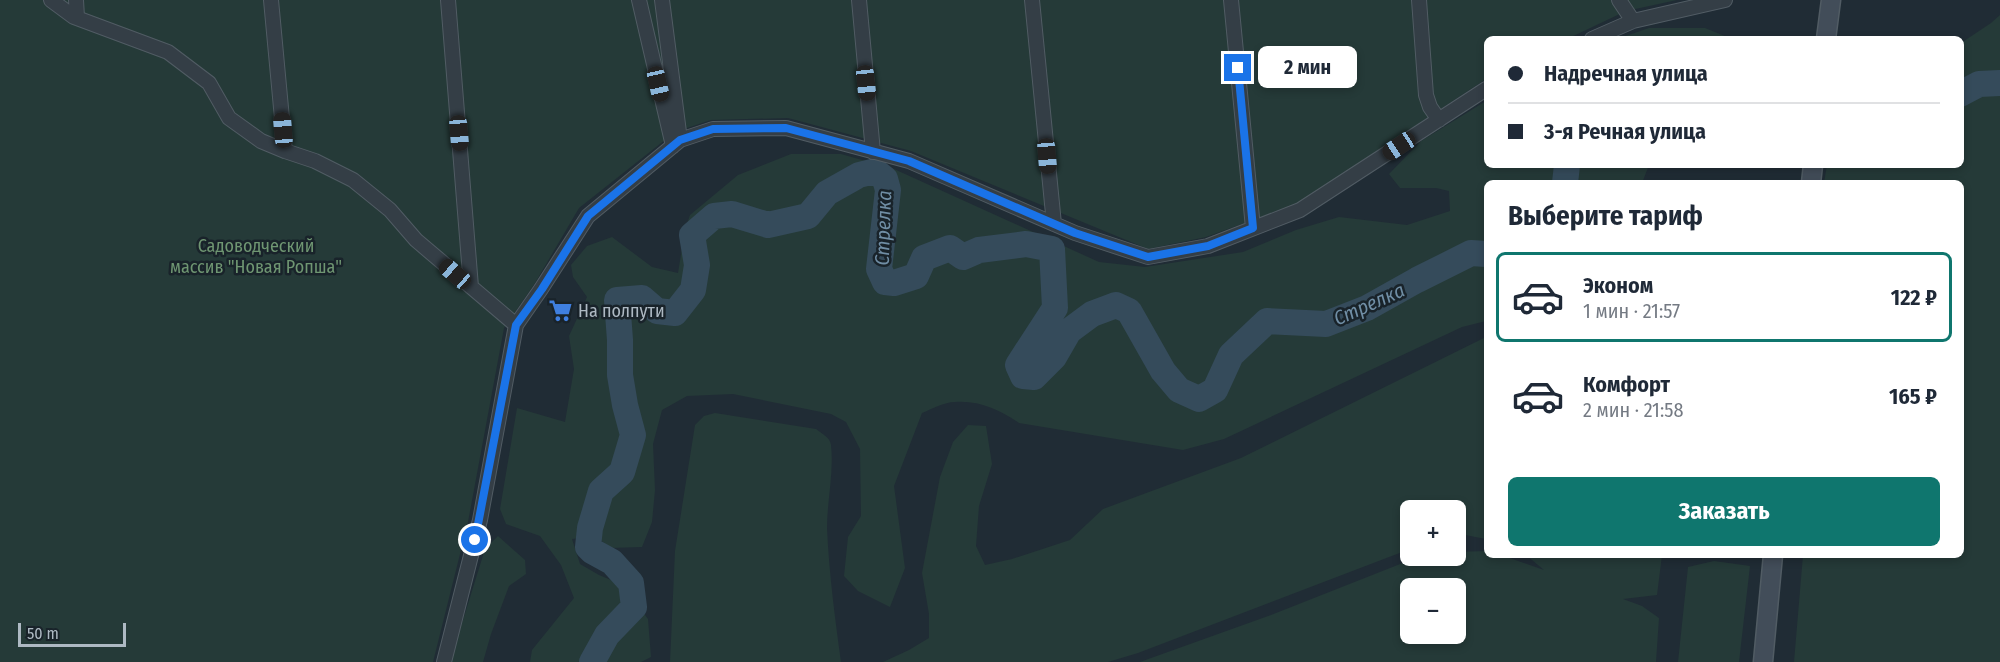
<!DOCTYPE html>
<html lang="ru">
<meta charset="utf-8">
<style>
body{margin:0;font-family:"Fira Sans Condensed",sans-serif;background:#f2f2f3;color:#1f2937;height:100vh;display:flex;flex-direction:column;font-size:22px;white-space:nowrap}
*{box-sizing:border-box;margin:0}
p{font-size:20px;color:#747a83}
.icon{flex:none;width:33px;height:33px;fill:none;stroke:currentColor;stroke-width:2;stroke-linecap:round;stroke-linejoin:round}
.map{position:relative;flex:1;overflow:hidden}
.details{position:absolute;left:1484px;top:180px;width:480px;height:378px;display:flex;flex-direction:column;background:#fff;border-radius:9px;box-shadow:0 3px 9px #0003}
.details>*{flex:none}
.banner{position:absolute;left:1484px;top:36px;width:480px;height:132px;border-radius:9px;box-shadow:0 3px 9px #0003;display:grid;align-content:center;height:132px;padding:0 24px;background:#fff}
.tools{position:absolute;left:1400px;top:500px;display:grid;gap:12px}
.tools a{display:grid;place-items:center;width:66px;height:66px;border-radius:9px;background:#fff;box-shadow:0 3px 9px #0003;font-size:30px}
.scale{position:absolute;left:18px;bottom:15px;width:108px;box-sizing:border-box;padding-left:6px;border:3px solid #aeb9c3;border-top:0;font-size:16px;line-height:21px;white-space:nowrap;color:#aeb9c3;-webkit-text-stroke:4px #19232a;paint-order:stroke}
.end{position:absolute;width:27px;height:27px;margin:-14px;border:8px solid #1a73e8;background:#fff;box-shadow:0 0 0 3px #fff}
.from{border-radius:50%}
.bubble{position:absolute;height:42px;border-radius:9px;background:#fff;box-shadow:0 3px 9px #0003;font-size:20px;font-weight:700;line-height:42px;text-align:center}
.car{position:absolute;width:18px;height:36px;margin:-18px -9px;border-radius:8px;box-shadow:0 0 4px 2px #0007;background:linear-gradient(#222 24%,#8ab4d8 0 40%,#222 0 76%,#8ab4d8 0 86%,#222 0)}
.banner b{display:flex;align-items:center;gap:21px;height:57px;font-size:22px}
.banner b+b{border-top:2px solid #e0e1e3}
.banner i{width:15px;height:15px;background:#1f2937}
ul{padding:0;list-style:none}
li{display:flex;align-items:center;gap:18px;height:90px;margin:0 12px 9px;padding:0 12px;border:3px solid transparent;border-radius:9px}
li div{flex:1}
li b{display:block;font-size:22px}
li em{font-style:normal;font-weight:700}
li.on{border-color:#0f766e}
li>.icon{width:54px;height:54px;stroke-width:1.5}
h2{padding:0 24px;font-size:27px;line-height:72px}
.primary-button{display:flex;gap:12px;margin-top:auto;padding:12px 24px}
.primary-button a{flex:1;height:69px;border-radius:9px;background:#0f766e;color:#fff;font-size:24px;font-weight:700;line-height:69px;text-align:center}
.map>svg:first-child{display:block}
.green{fill:#253a38;fill-rule:evenodd}
.lines{fill:none;stroke-linecap:round;stroke-linejoin:round}
.river{stroke:#354b5b;stroke-width:26}
.street-casing{stroke:#515c64;stroke-width:16}
.secondary-casing{stroke:#515c64;stroke-width:21}
.street{stroke:#343e46;stroke-width:14}
.secondary{stroke:#424d59;stroke-width:18}
.route{stroke:#1a73e8;stroke-width:8}
.labels{text-anchor:middle;dominant-baseline:central;stroke-width:5;stroke-linejoin:round;paint-order:stroke}
.park-label{font-size:18px;fill:#6f9672;stroke:#19232a}
.poi-label{font-size:18px;fill:#aeb9c3;stroke:#19232a;text-anchor:start}
.water-label{font-size:20px;font-style:italic;fill:#708ea5;stroke:#19232a}
</style>
<div class="map">
<svg width="2000" height="662" viewBox="0 0 2000 662">
<rect width="100%" height="100%" fill="#202c35"/>
<path class="green" d="M 0,0 L 1677,0 L 1626,11 L 1567,39 L 1486,39 L 1486,79 L 1297,204 L 1206,237 L 1148,249 L 911,151 L 788,118 L 711,120 L 675,132 L 579,208 L 535,283 L 504,328 L 468,522 L 433,662 L 0,662 Z
M 2000,15 L 2000,662 L 1794,662 L 1803,555 L 1960,555 L 1960,183 L 1824,183 L 1827,165 L 1960,165 L 1961,43 L 1991,23 Z
M 1649,28 L 1705,28 L 1732,39 L 1617,39 Z
M 1486,101 L 1486,165 L 1649,165 L 1642,183 L 1486,183 L 1486,321 L 1462,327 L 1224,439 L 1183,450 L 1019,423 C 1000,410 979,400 955,402 C 944,402 932,409 922,413 L 894,486 L 905,568 L 890,607 L 858,591 L 844,576 L 848,537 L 861,516 L 860,449 L 846,422 L 831,414 L 733,394 L 687,396 L 662,410 L 653,444 L 655,490 L 652,522 L 642,547 L 610,548 L 596,536 L 572,539 L 580,564 L 599,575 L 623,585 L 648,619 L 651,657 L 641,662 L 530,662 L 532,650 L 574,598 L 561,565 L 540,536 L 506,524 L 500,509 L 517,408 L 565,422 L 574,369 L 569,336 L 587,297 L 573,277 L 571,265 L 587,246 L 612,237 L 652,267 L 678,273 L 685,230 L 690,215 L 738,175 L 791,154 L 841,154 L 894,169 L 1099,262 L 1145,267 L 1243,252 L 1296,230 L 1339,217 L 1407,225 L 1450,211 L 1449,191 L 1436,188 L 1400,188 L 1389,174 L 1421,141 Z
M 1486,337 L 1486,539 L 1465,535 L 1455,538 L 1455,510 L 1410,510 L 1410,549 L 1138,653 L 1108,662 L 883,662 L 909,650 L 929,638 L 929,614 L 922,573 L 940,477 L 953,442 L 968,425 L 986,426 L 992,464 L 979,506 L 976,546 L 985,565 L 1012,559 L 1070,540 L 1103,509 L 1241,458 Z
M 715,413 L 816,429 C 822,434 830,437 831,445 C 834,473 827,501 827,528 C 829,573 835,618 841,662 L 670,662 L 675,551 L 695,425 L 704,416 Z
M 498,536 L 525,560 L 526,574 L 509,586 L 491,634 L 483,662 L 452,662 L 454,649 L 485,549 Z
M 1486,551 L 1486,555 L 1501,555 L 1544,570 L 1526,555 L 1662,555 L 1657,595 L 1623,599 L 1642,606 L 1659,618 L 1656,662 L 1140,662 L 1271,615 L 1423,555 L 1455,555 L 1455,552 ZM 1410,588 L 1455,588 L 1455,633 L 1410,633 Z
M 1714,561 L 1750,566 L 1739,662 L 1678,662 L 1688,567 Z"/>
<g class="lines">
<path class="river" d="M 1960,94 L 1979,84 L 2000,83
M 1565,183 L 1567,165
M 592,662 L 607,635 L 634,607 L 631,583 L 612,562 L 592,551 L 588,547 L 590,528 L 601,491 L 622,472 L 633,435 L 625,405 L 620,375 L 620,340 L 617,300 L 642,298 L 657,311 L 675,313 L 693,290 L 697,265 L 692,235 L 714,216 L 732,214 L 768,225 L 808,216 L 827,193 L 859,175 L 875,171 L 885,179 L 888,190 L 879,269 L 885,282 L 894,283 L 916,276 L 924,258 L 950,248 L 963,257 L 979,250 L 1026,244 L 1052,249 L 1055,308 L 1018,365 L 1023,376 L 1034,377 L 1054,357 L 1069,331 L 1092,314 L 1116,305 L 1129,311 L 1163,371 L 1179,390 L 1199,399 L 1215,390 L 1231,355 L 1267,321 L 1326,324 L 1367,308 L 1417,280 L 1471,253 L 1486,254"/>
<defs>
<path id="street" d="M 51,0 L 74,17 L 168,52 L 209,83 L 229,118 L 261,141 L 285,151 L 315,161 L 353,180 L 390,210 L 416,240 L 516,325
M 76,0 L 77,17
M 271,0 L 285,151
M 448,0 L 471,287
M 639,0 L 673,146
M 662,0 L 680,140
M 859,0 L 873,152
M 1032,0 L 1054,224
M 1231,0 L 1253,228
M 1419,0 L 1426,95 L 1430,107 L 1439,120
M 1619,0 L 1633,21
M 1592,39 L 1633,21 L 1725,0
M 444,662 L 480,520 L 516,325 L 541,289 L 588,216 L 680,140 L 713,129 L 786,128 L 909,161 L 1075,233 L 1148,257 L 1208,246 L 1300,210 L 1486,89"/>
<path id="secondary" d="M 1826,39 L 1831,0
M 1811,183 L 1813,165
M 1763,662 L 1773,555"/>
</defs>
<use href="#street" class="street-casing"/>
<use href="#secondary" class="secondary-casing"/>
<use href="#street" class="street"/>
<use href="#secondary" class="secondary"/>
</g>
<g class="lines">
<path class="route" d="M 475,540 L 516,325 L 542,289 L 588,216 L 680,140 L 713,129 L 786,128 L 909,161 L 1075,233 L 1148,257 L 1208,246 L 1253,228 L 1238,68"/>
</g>
<defs>
<symbol id="supermarket-bare" viewBox="-9 -9 18 18"><path d="M-6-5.5h2.5l.6 2H6L4.5 2H-2.5L-4.4-4H-6ZM-1.5 3.2a1.3 1.3 0 1 0 .1 0ZM3 3.2a1.3 1.3 0 1 0 .1 0Z" fill="#3f7fe0" stroke="#19232a" stroke-width="2.5" paint-order="stroke"/></symbol>
</defs>
<g fill-rule="evenodd">
<use href="#supermarket-bare" x="544" y="294" width="33" height="33"/>
</g>
<g class="labels">
<g class="park-label">
<text x="256" y="246">Садоводческий<tspan x="256" dy="21">массив "Новая Ропша"</tspan></text>
</g>
<g class="poi-label">
<text x="578" y="311">На полпути</text>
</g>
<g class="water-label">
<text transform="translate(883 228) rotate(-88)">Стрелка</text>
<text transform="translate(1369 304) rotate(-24)">Стрелка</text>
</g>
</g>
</svg>
<div class="tools">
<a>+</a>
<a>−</a>
</div>
<div class="scale">50 m</div>
<i class="end from" style="left:475px;top:540px"></i>
<i class="end" style="left:1238px;top:68px"></i>
<div class="bubble" style="left:1258px;top:46px;width:99px">2 мин</div>
<i class="car" style="left:866px;top:83px;rotate:174deg"></i>
<i class="car" style="left:658px;top:84px;rotate:167deg"></i>
<i class="car" style="left:283px;top:130px;rotate:355deg"></i>
<i class="car" style="left:459px;top:133px;rotate:175deg"></i>
<i class="car" style="left:1399px;top:146px;rotate:237deg"></i>
<i class="car" style="left:1047px;top:156px;rotate:175deg"></i>
<i class="car" style="left:455px;top:274px;rotate:311deg"></i>
<div class="banner">
<b><i class="from"></i>Надречная улица</b>
<b><i></i>3-я Речная улица</b>
</div>
<section class="details">
<h2>Выберите тариф</h2>
<ul>
<li class="on"><svg class="icon" aria-label="car" viewBox="0 0 24 24"><path d="M5 17H2v-5l4-1 3-4h7l3 4 3 1v5h-3M9 17h6M6 11h13"/><circle cx="7" cy="17" r="2"/><circle cx="17" cy="17" r="2"/></svg><div><b>Эконом</b><p>1 мин · 21:57</p></div><em>122 ₽</em></li>
<li><svg class="icon" aria-label="car" viewBox="0 0 24 24"><path d="M5 17H2v-5l4-1 3-4h7l3 4 3 1v5h-3M9 17h6M6 11h13"/><circle cx="7" cy="17" r="2"/><circle cx="17" cy="17" r="2"/></svg><div><b>Комфорт</b><p>2 мин · 21:58</p></div><em>165 ₽</em></li>
</ul>
<div class="primary-button"><a>Заказать</a></div>
</section>
</div>
